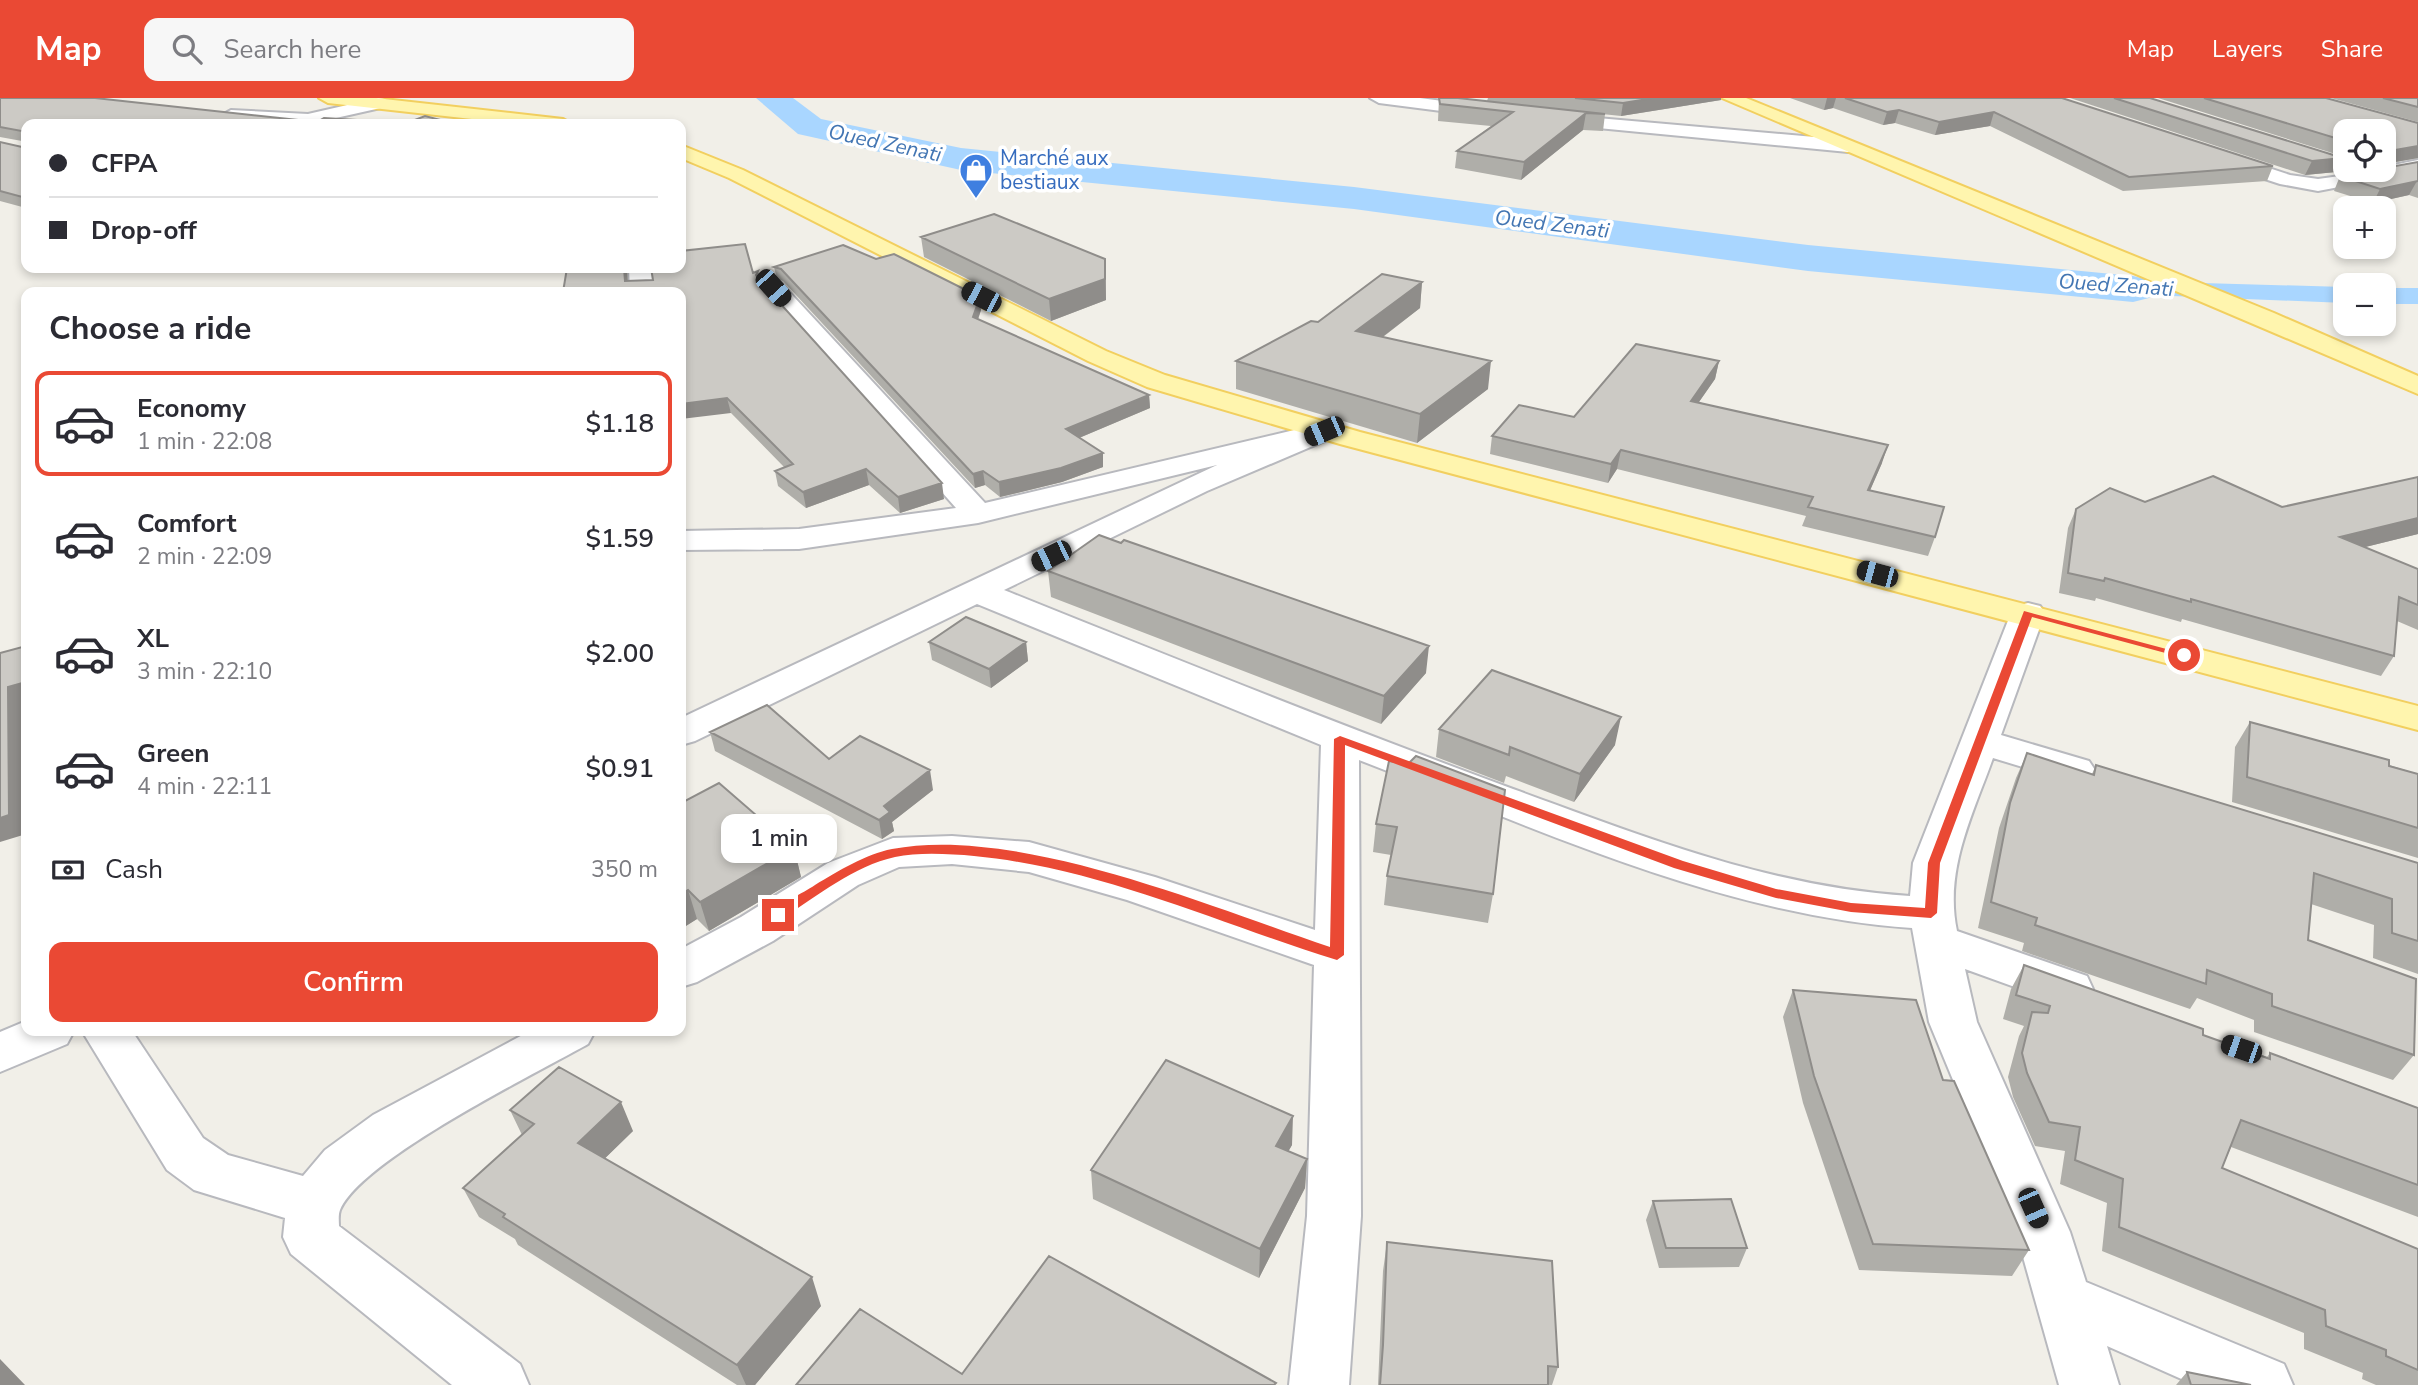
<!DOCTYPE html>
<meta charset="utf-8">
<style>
body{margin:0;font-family:"Nunito Sans",sans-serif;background:#f7f7f7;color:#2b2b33;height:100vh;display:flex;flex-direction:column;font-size:26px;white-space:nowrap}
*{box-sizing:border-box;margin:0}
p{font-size:23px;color:#7c7c81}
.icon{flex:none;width:38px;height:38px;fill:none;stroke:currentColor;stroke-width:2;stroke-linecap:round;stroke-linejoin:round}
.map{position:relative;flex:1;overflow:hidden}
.panel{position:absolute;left:21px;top:189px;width:665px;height:749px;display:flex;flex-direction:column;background:#fff;border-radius:14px;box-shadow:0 4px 10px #0003}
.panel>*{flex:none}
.banner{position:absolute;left:21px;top:21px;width:665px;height:154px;border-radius:14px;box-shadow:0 4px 10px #0003;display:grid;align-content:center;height:154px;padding:0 28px;background:#fff}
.tools{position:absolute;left:2333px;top:21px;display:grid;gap:14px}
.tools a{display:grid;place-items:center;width:63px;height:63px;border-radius:14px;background:#fff;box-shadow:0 4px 10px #0003;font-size:35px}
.end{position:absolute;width:32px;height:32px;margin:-16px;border:9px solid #ea4934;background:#fff;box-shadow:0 0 0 4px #fff}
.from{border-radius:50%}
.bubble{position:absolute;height:49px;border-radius:14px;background:#fff;box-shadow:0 4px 10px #0003;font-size:23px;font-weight:600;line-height:49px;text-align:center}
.car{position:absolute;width:21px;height:42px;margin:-21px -10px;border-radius:9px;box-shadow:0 0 5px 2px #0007;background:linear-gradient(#222 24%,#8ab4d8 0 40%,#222 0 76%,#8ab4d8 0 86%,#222 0)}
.banner b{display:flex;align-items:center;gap:24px;height:66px;font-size:26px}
.banner b+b{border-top:2px solid #e1e1e2}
.banner i{width:18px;height:18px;background:#2b2b33}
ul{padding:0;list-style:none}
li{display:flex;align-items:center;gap:21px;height:105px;margin:0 14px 10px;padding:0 14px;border:4px solid transparent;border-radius:14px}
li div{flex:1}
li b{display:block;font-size:26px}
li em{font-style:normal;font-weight:600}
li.current{border-color:#ea4934}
li>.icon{width:63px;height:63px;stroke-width:1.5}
h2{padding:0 28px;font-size:32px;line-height:84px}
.pay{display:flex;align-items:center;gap:18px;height:77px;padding:0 28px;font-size:26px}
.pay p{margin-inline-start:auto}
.cta{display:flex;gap:14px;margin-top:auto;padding:14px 28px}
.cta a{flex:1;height:80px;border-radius:14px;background:#ea4934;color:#fff;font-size:28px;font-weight:600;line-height:80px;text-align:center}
header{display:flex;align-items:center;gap:42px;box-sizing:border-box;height:98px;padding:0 35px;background:#ea4934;color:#fff}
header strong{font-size:33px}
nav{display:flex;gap:38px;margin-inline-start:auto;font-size:24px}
.search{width:490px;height:63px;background:#f7f7f7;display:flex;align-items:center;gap:18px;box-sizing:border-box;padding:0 24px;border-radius:14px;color:#7c7c81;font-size:26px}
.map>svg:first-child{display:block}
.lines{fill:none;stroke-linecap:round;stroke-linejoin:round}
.canal{fill:#a9d6ff;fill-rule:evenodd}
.river{fill:#a9d6ff;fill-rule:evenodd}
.minor-casing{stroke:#b8b9be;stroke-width:4}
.major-casing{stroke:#f2cf5f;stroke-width:4}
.minor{fill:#fff;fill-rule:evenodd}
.major{fill:#fff5ae;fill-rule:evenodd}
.wall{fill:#afaea9}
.shaded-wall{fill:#8f8d8a}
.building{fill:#cccac5;stroke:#8f8d8a;stroke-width:2}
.route{fill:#ea4934}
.labels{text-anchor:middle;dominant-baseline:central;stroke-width:7;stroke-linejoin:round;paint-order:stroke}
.far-water-label{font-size:21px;font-style:italic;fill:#4376b3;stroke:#fff}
.far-shop-label{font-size:21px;fill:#366cbe;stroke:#fff;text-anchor:start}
</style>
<header>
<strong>Map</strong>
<div class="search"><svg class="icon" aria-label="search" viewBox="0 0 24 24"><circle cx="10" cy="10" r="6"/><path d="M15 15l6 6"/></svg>Search here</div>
<nav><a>Map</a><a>Layers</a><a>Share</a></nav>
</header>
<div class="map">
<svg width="2418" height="1287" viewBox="0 0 2418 1287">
<rect width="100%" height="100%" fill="#f1efe8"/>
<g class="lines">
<path class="canal" d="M 2133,183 L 2345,189 L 2345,205 L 2124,196 L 2120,191 L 2124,186 Z
M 2384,190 L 2418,190 L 2418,206 L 2384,206 Z"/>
<path class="river" d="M 756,0 L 793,0 L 821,21 L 961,50 L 1354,89 L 1808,147 L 2133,178 L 2149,182 L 2155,191 L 2149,200 L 2133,204 L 1808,173 L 1354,111 L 961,72 L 798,36 Z"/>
<defs>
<path id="minor" d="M 378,0 L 385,1 L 388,5 L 385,9 L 309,26 L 231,22 L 222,17 L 231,12 L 308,16 Z
M 1370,0 L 1420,0 L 1488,9 L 1497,14 L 1488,19 L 1379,5 Z
M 1552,16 L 1848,42 L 1857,48 L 1848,54 L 1546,25 L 1543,21 Z
M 2220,54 L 2290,77 L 2318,81 L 2384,72 L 2384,69 L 2418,62 L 2418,74 L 2318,93 L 2280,86 L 2213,64 L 2210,60 L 2213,56 Z
M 629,170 L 651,170 L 654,194 L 630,194 Z
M 773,183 L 781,185 L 985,405 L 1324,325 L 1334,327 L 1338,333 L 1334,339 L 1207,393 L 1004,492 C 1173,560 1342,628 1513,691 C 1645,739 1769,789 1910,798 L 1913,765 L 2011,515 L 2016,508 L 2028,505 L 2040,508 L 2045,515 L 2001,637 L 2089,663 L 2095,672 L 2089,681 L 2075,685 L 1993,660 C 1973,716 1944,772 1957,833 L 2087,878 L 2093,891 L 2087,904 L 2070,909 L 1965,871 L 1977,924 L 2070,1134 L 2086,1184 L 2284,1266 L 2293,1287 L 2195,1287 L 2107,1248 L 2119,1287 L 2059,1287 L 2016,1134 L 1929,924 L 1912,830 C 1720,817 1537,730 1359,662 L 1361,1118 L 1349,1287 L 1289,1287 L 1307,1118 L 1314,867 L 1127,802 L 1029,774 L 952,766 L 899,769 L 858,787 L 773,843 L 697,884 L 681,889 L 681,851 L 741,819 L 828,765 L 893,740 L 952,738 L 1029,744 L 1155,779 L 1315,832 L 1321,647 L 977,506 L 695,643 L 681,647 L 681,620 L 1217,367 L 978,425 L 799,451 L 681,452 L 681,433 L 799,431 L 956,410 L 765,195 L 761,190 L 765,185 Z
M 26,923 L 26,933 L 74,933 L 67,946 L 0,974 L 0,934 Z
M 82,933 L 132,933 L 203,1040 L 228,1057 L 303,1078 L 325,1052 L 373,1017 L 530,933 L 595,933 L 588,946 C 535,976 362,1061 340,1112 C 338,1117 339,1124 339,1128 L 520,1266 L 529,1287 L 452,1287 L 291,1156 L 283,1139 L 285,1120 L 194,1092 L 167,1072 Z"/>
<path id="major" d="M 319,0 L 375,0 L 563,21 L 572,26 L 517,26 L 328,5 Z
M 1722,0 L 1746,0 L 2274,215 L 2418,278 L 2418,296 Z
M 681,47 L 743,72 L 1106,253 L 1165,277 L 1360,334 L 2418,608 L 2418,632 L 1340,346 L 1147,289 L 1088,263 L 729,80 L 681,60 Z"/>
</defs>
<use href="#minor" class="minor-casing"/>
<use href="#major" class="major-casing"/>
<use href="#minor" class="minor"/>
<use href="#major" class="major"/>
</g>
<path class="wall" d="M 0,0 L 317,24 L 456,26 L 26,26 L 26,110 L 0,103 L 0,44 L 22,49 L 22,43 L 0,39 Z
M 1439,0 L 1487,3 L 1488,0 L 1721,0 L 1721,2 L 1621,18 L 1583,14 L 1605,16 L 1603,33 L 1583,32 L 1521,82 L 1455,70 L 1457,53 L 1491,28 L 1438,23 Z
M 1790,0 L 2062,0 L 2273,68 L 2267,83 L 2123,93 L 1990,28 L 1935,37 L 1895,25 L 1883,27 L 1833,10 L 1824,12 Z
M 2070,0 L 2150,0 L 2343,60 L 2336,74 L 2305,77 Z
M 2158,0 L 2326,0 L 2418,25 L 2418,60 L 2384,66 L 2384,33 L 2345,33 L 2345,59 Z
M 2331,0 L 2418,0 L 2418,24 Z
M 2418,64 L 2418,100 L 2409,97 L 2373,105 L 2334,93 L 2340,78 Z
M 921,139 L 1106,182 L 1106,202 L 1051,223 L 924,159 Z
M 876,161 L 980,199 L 981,212 L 978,222 L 1149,297 L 1150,310 L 1079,340 L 1103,355 L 1103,369 L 1062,384 L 1000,399 L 985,387 L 975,390 L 783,183 L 777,181 L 774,169 Z
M 567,170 L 627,170 L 628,183 L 653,182 L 753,175 L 758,173 L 760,183 L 944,401 L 900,415 L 869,387 L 806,410 L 778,388 L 775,373 L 784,369 L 731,315 L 681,194 Z
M 1422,184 L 1420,210 L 1383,239 L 1488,291 L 1417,345 L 1236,291 L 1236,263 L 1318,224 Z
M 1719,263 L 1715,281 L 1699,304 L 1882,365 L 1870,392 L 1935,439 L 1928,458 L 1802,428 L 1806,418 L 1617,371 L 1608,385 L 1490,356 L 1492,338 L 1574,319 Z
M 2145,404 L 2282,409 L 2418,436 L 2365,449 L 2418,471 L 2418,532 L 2397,523 L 2394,558 L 2381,578 L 2182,521 L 2181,524 L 2096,500 L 2095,503 L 2059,495 L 2068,430 L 2076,411 Z
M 1048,473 L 1426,575 L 1381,626 L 1051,499 Z
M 929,544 L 1026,544 L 1028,563 L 991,590 L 932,562 Z
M 2250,624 L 2418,676 L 2418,760 L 2232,704 L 2235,649 Z
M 1439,631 L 1615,647 L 1574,704 L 1506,678 L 1504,685 L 1436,659 Z
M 710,634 L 829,661 L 933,692 L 892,724 L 894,733 L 882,741 L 715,653 Z
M 2027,655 L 2092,676 L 2096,667 L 2418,765 L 2418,876 L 2373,860 L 2374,827 L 2311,806 L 2308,842 L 2414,957 L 2393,982 L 2254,934 L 2254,922 L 2197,900 L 2190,911 L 2022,853 L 2024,845 L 1978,830 L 1999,730 L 2016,680 Z
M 1408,666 L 1493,796 L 1488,825 L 1384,807 L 1387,778 L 1391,757 L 1373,754 L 1376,726 Z
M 681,705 L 794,750 L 801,779 L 709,833 L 697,821 L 681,831 Z
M 2024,867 L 2203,937 L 2267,959 L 2270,955 L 2418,1010 L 2418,1119 L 2231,1049 L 2222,1070 L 2418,1151 L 2418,1287 L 2376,1287 L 2362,1281 L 2363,1275 L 2304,1251 L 2304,1235 L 2102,1153 L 2107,1105 L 2060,1086 L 2065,1053 L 2035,1048 L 2013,999 L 2008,979 L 2019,938 L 2024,928 L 2003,921 L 2011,891 Z
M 1793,892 L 2029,1152 L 2012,1178 L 1859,1172 L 1803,1005 L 1783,919 Z
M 510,1012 L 633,1033 L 605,1060 L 821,1208 L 755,1287 L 737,1287 L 518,1147 L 515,1141 L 479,1119 L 463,1090 L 522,1037 Z
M 1292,1047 L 1288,1053 L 1307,1061 L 1305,1090 L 1259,1180 L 1093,1101 L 1091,1072 Z
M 1653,1103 L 1747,1150 L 1739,1169 L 1659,1170 L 1646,1122 Z
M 1387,1144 L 1558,1269 L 1552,1287 L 1378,1287 L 1383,1173 Z
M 2187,1274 L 2251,1287 L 2176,1287 Z"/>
<path class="shaded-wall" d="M 1654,0 L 1721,0 L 1721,2 L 1621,18 L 1623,5 Z
M 1827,0 L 1836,0 L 1833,10 L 1824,12 Z
M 1899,12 L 1895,25 L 1883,27 L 1887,14 Z
M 1994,14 L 1990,28 L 1935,37 L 1939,24 Z
M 1586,15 L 1583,32 L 1521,82 L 1524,64 Z
M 2418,48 L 2418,60 L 2384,66 L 2384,56 L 2390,53 Z
M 2343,60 L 2336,74 L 2305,77 L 2312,63 Z
M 2417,83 L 2409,97 L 2373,105 L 2380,91 Z
M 1105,161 L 1106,202 L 1051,223 L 1049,201 Z
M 624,170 L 627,170 L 628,194 L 625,183 Z
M 1422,184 L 1420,210 L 1355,260 L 1356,233 Z
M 980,199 L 981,212 L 974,232 L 973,219 Z
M 1491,263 L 1488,291 L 1417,345 L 1420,316 Z
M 1719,263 L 1715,281 L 1687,321 L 1691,303 Z
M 1149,297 L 1150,310 L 1067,345 L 1066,331 Z
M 727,300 L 731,315 L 681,321 L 681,306 Z
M 1888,347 L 1882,365 L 1862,411 L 1868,392 Z
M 1621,352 L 1617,371 L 1608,385 L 1611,366 Z
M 1103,355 L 1103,369 L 1062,384 L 1000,399 L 999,384 Z
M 866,371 L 869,387 L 806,410 L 803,394 Z
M 983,373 L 985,387 L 975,390 L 973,376 Z
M 942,385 L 944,401 L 900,415 L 898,399 Z
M 2418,420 L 2418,436 L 2329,458 L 2340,439 Z
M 1026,544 L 1028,563 L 991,590 L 989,571 Z
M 1429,548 L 1426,575 L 1381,626 L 1384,598 Z
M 26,584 L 26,606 L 21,608 L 23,737 L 0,744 L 0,720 L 8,589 Z
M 1621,619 L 1615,647 L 1574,704 L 1580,676 Z
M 930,672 L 933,692 L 892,724 L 894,733 L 882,741 L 879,722 L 884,708 Z
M 794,750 L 801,779 L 709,833 L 700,804 Z
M 688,792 L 697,821 L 681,831 L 681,796 Z
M 621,1004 L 633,1033 L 591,1074 L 578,1045 Z
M 1293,1018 L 1292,1047 L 1275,1077 L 1276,1048 Z
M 1307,1061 L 1305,1090 L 1259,1180 L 1260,1151 Z
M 812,1179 L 821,1208 L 755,1287 L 746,1287 L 737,1267 Z
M 0,1261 L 25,1287 L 0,1287 Z"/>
<path class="building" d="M 0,0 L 95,0 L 317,24 L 324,20 L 407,25 L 425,18 L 456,26 L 26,26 L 26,100 L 0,93 L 0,44 L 22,49 L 22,33 L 0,29 Z
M 1439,0 L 1458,0 L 1605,16 L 1586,15 L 1524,64 L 1457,53 L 1513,14 L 1440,6 Z
M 1575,0 L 1654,0 L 1623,5 Z
M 1845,0 L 2062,0 L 2273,68 L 2129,79 L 1994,14 L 1939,24 L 1899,12 L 1887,14 Z
M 2114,0 L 2150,0 L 2343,60 L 2312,63 Z
M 2204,0 L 2326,0 L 2418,25 L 2418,48 L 2390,53 L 2388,56 L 2384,56 L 2384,33 L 2345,33 L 2345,43 Z
M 2383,0 L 2418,0 L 2418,9 Z
M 2418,64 L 2418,83 L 2380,91 L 2340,78 L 2376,72 L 2384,72 L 2384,70 Z
M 994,116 L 1105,161 L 1105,181 L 1049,201 L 921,139 Z
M 745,146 L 753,175 L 758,173 L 756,177 L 760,183 L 942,385 L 898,399 L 866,371 L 803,394 L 775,373 L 793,366 L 727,300 L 681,306 L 681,194 L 563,194 L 567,170 L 624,170 L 625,183 L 653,182 L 651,170 L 681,170 L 681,153 Z
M 843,147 L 876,161 L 894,156 L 980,199 L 973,219 L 1149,297 L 1066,331 L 1103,355 L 1061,370 L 999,384 L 983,373 L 973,376 L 781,171 L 774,169 Z
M 1382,176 L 1422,184 L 1356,233 L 1491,263 L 1420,316 L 1236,263 L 1311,223 L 1318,224 Z
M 1636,246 L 1719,263 L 1691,303 L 1888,347 L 1868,392 L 1944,409 L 1935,439 L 1808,409 L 1813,399 L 1621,352 L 1611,366 L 1492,338 L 1519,307 L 1574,319 Z
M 2213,378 L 2282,409 L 2418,379 L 2418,420 L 2340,439 L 2418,471 L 2418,507 L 2399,499 L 2394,558 L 2191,501 L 2191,504 L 2105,480 L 2104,483 L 2068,475 L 2076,411 L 2110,390 L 2145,404 Z
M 1099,437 L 1121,445 L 1124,442 L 1429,548 L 1384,598 L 1048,473 Z
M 966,519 L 1026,544 L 989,571 L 929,544 Z
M 26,548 L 26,584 L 8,589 L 9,717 L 0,720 L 0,555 Z
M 1492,572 L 1621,619 L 1580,676 L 1510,649 L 1509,657 L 1439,631 Z
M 767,607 L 829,661 L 860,638 L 930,672 L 884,708 L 890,714 L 879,722 L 710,634 Z
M 2250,624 L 2389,662 L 2389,668 L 2418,676 L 2418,730 L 2247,679 Z
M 2027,655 L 2094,677 L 2096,667 L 2418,765 L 2418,843 L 2392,835 L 2392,801 L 2314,775 L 2308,842 L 2416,881 L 2414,957 L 2272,908 L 2272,896 L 2207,872 L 2206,886 L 2035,827 L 2037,820 L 1991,804 L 2010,705 Z
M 1416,658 L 1505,692 L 1493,796 L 1387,778 L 1397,729 L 1376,726 L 1389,663 L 1408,666 Z
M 719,685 L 794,750 L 700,804 L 688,792 L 681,796 L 681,705 Z
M 2024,867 L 2203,931 L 2203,937 L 2270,961 L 2270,955 L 2418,1010 L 2418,1087 L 2241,1022 L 2222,1070 L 2418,1151 L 2418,1272 L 2386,1258 L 2386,1252 L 2326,1228 L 2325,1212 L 2119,1129 L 2123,1081 L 2075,1062 L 2080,1029 L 2049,1024 L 2027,975 L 2022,955 L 2032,914 L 2048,915 L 2050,908 L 2016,897 Z
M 1793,892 L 1916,902 L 1943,982 L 1954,983 L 2029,1152 L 1873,1146 L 1814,978 Z
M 1166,962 L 1293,1018 L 1276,1048 L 1307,1061 L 1260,1151 L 1091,1072 Z
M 559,969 L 621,1004 L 578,1045 L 812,1179 L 737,1267 L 503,1119 L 505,1116 L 463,1090 L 534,1026 L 510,1012 Z
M 1731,1101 L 1747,1150 L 1666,1150 L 1653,1103 Z
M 1387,1144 L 1552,1163 L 1558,1269 L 1548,1268 L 1548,1287 L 1380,1287 L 1383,1247 Z
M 1049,1158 L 1276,1285 L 1274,1287 L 796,1287 L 860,1211 L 962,1276 Z
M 2187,1274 L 2251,1287 L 2191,1287 Z"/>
<path class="route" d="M 2024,513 L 2189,557 L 2184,560 L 2032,519 L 1940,765 L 1937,815 L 1931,820 L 1851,814 L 1776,800 L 1674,770 L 1345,647 L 1344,857 L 1337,862 C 1217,825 1100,770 974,758 C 950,756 919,754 895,759 C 854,768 817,798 783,820 L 774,820 L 772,817 C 781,804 802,796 815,787 C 838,773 866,756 892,751 C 1017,727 1211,809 1330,849 L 1334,641 L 1340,638 L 1683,763 L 1776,791 L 1851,805 L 1925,810 L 1928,765 Z"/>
<defs>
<symbol id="shop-pin" viewBox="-11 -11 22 30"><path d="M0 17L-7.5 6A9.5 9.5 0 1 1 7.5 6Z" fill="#3f7fe0" stroke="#fff"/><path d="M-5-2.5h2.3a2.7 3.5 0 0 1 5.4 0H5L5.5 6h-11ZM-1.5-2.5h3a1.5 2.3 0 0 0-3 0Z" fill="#fff"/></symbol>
</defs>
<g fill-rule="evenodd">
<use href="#shop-pin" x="957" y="53" width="38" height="52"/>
</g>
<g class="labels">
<g class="far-water-label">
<text transform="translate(885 45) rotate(12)">Oued Zenati</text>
<text transform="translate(1552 126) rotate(7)">Oued Zenati</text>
<text transform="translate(2116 187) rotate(4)">Oued Zenati</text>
</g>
<g class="far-shop-label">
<text x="1000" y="60">Marché aux<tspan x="1000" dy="24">bestiaux</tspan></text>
</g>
</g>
</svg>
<div class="tools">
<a><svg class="icon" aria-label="locate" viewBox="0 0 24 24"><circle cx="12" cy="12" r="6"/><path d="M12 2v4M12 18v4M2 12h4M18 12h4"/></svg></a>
<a>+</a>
<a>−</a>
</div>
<i class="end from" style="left:2184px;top:557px"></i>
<i class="end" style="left:778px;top:817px"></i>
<div class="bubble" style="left:721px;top:716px;width:116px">1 min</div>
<i class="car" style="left:773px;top:190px;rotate:138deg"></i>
<i class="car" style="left:981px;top:199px;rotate:297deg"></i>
<i class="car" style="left:1324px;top:333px;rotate:247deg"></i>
<i class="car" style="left:1051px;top:458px;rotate:244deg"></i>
<i class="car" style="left:1877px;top:476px;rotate:285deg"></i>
<i class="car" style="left:2241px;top:951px;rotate:289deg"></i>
<i class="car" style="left:2033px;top:1110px;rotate:156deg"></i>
<div class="banner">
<b><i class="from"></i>CFPA</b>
<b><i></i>Drop-off</b>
</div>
<section class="panel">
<h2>Choose a ride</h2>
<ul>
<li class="current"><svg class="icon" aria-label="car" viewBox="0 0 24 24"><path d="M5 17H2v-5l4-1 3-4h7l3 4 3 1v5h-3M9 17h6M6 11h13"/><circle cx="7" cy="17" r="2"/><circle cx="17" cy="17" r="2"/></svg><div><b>Economy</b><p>1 min · 22:08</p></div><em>$1.18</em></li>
<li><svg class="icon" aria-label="car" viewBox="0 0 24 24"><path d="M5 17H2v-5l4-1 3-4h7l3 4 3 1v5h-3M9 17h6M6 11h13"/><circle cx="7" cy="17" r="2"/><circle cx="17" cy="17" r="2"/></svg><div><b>Comfort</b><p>2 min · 22:09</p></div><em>$1.59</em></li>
<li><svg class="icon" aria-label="car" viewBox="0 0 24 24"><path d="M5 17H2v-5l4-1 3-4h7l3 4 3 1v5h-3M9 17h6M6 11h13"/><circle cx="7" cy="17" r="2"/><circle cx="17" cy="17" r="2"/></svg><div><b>XL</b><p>3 min · 22:10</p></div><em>$2.00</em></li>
<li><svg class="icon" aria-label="car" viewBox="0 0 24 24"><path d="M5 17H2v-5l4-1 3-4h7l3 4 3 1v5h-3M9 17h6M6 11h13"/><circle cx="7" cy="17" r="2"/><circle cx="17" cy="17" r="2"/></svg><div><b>Green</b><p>4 min · 22:11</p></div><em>$0.91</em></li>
</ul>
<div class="pay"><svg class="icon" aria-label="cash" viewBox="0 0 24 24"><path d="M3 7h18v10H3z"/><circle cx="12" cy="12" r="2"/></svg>Cash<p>350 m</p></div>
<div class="cta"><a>Confirm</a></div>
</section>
</div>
